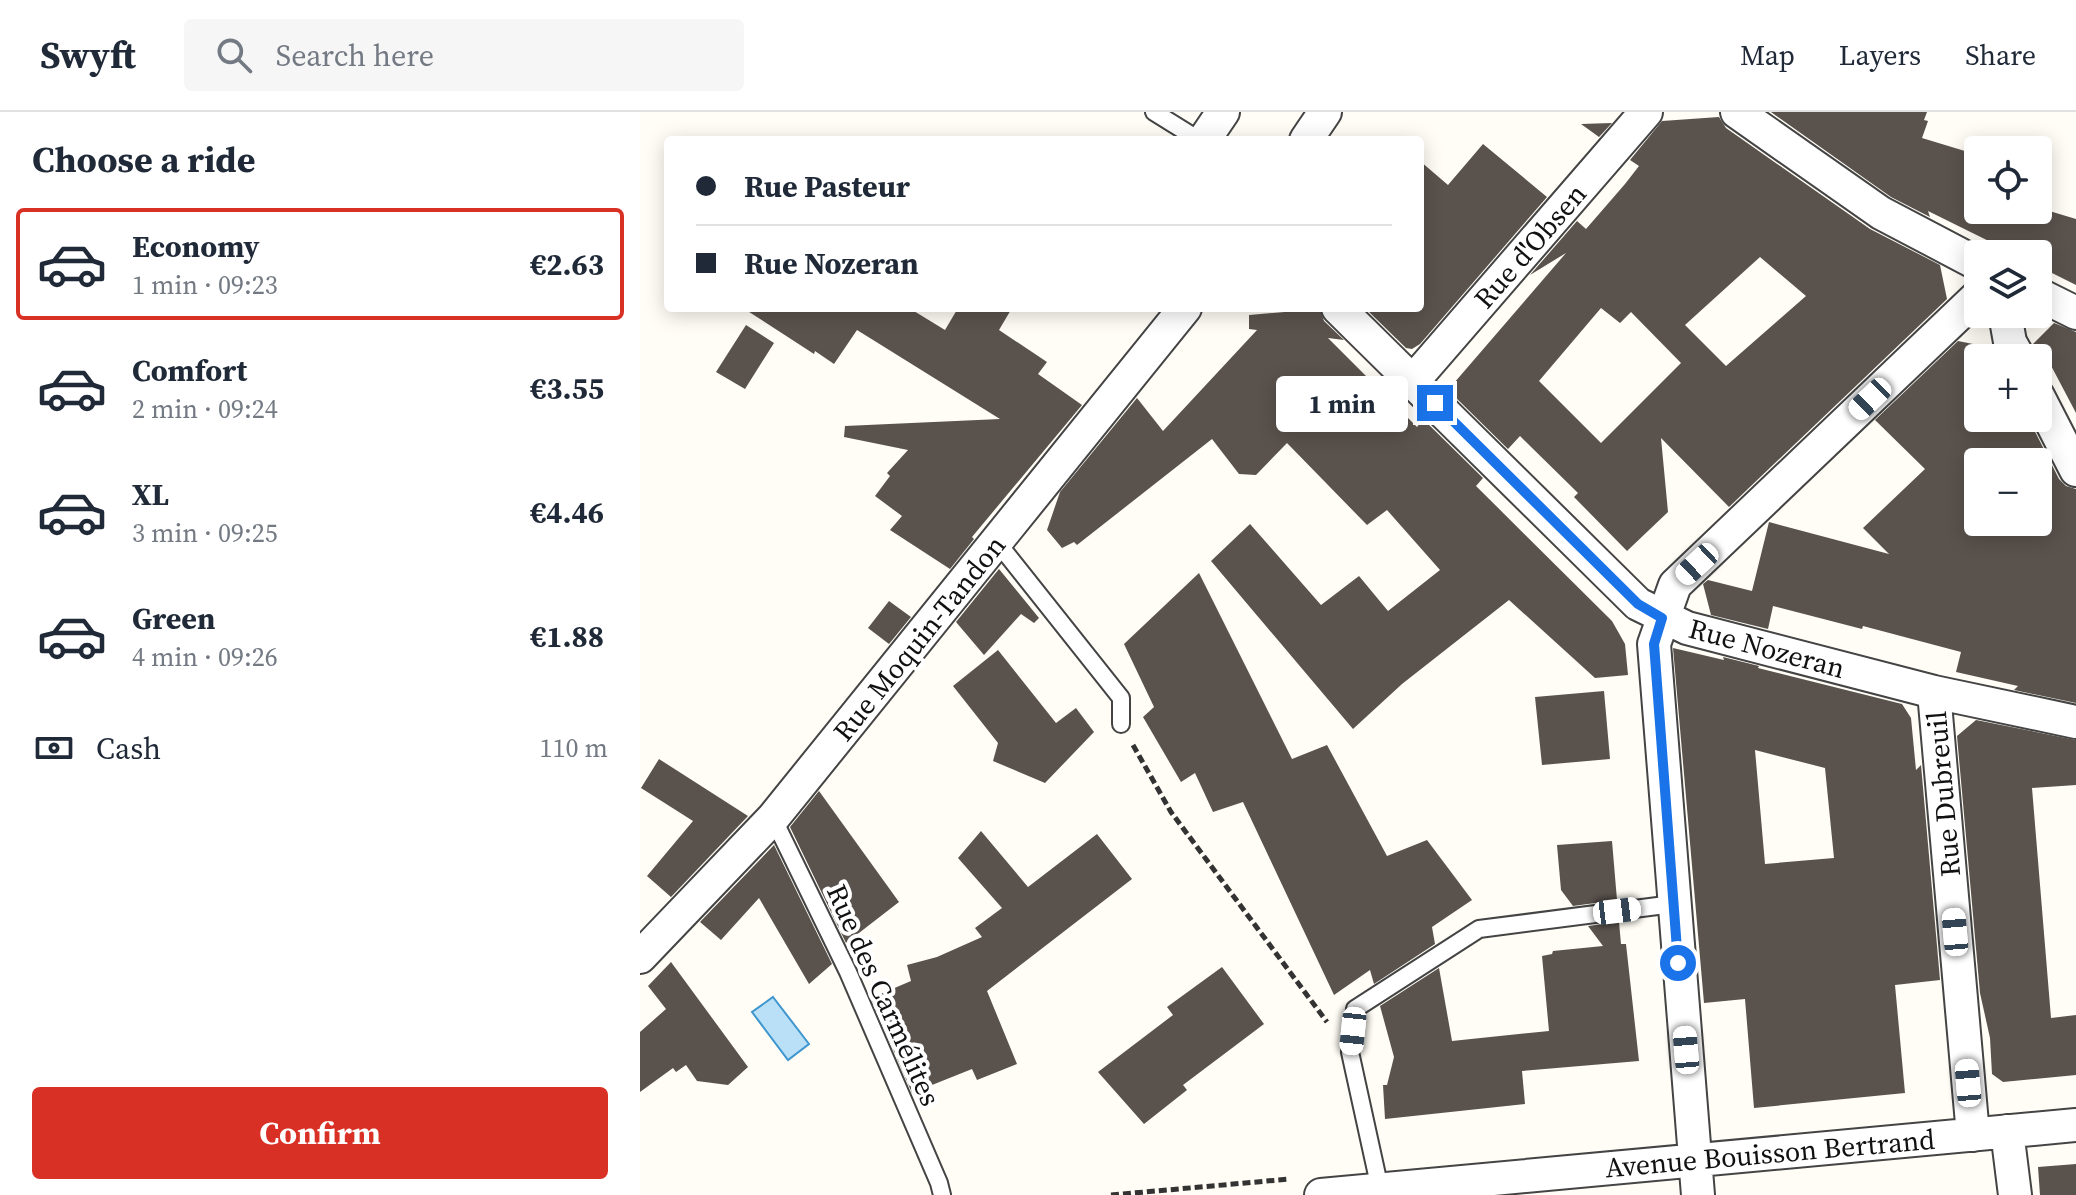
<!DOCTYPE html>
<meta charset="utf-8">
<style>
body{margin:0;font-family:"Source Serif 4",serif;background:#f6f6f7;color:#1f2937;height:100vh;display:flex;flex-direction:column;font-size:30px;white-space:nowrap}
*{box-sizing:border-box;margin:0}
p{font-size:26px;color:#747a83}
.icon{flex:none;width:44px;height:44px;fill:none;stroke:currentColor;stroke-width:2;stroke-linecap:round;stroke-linejoin:round}
.map{position:relative;flex:1;overflow:hidden}
.side{display:flex;flex-direction:column;background:#fff;width:640px}
.side>*{flex:none}
.hud{position:absolute;left:24px;top:24px;width:760px;height:176px;border-radius:8px;box-shadow:0 4px 20px #0003;display:grid;align-content:center;height:176px;padding:0 32px;background:#fff}
.tools{position:absolute;left:1324px;top:24px;display:grid;gap:16px}
.tools a{display:grid;place-items:center;width:88px;height:88px;border-radius:8px;background:#fff;box-shadow:0 4px 20px #0003;font-size:40px}
.end{position:absolute;width:36px;height:36px;margin:-18px;border:10px solid #1a73e8;background:#fff;box-shadow:0 0 0 4px #fff}
.from{border-radius:50%}
.bubble{position:absolute;height:56px;border-radius:8px;background:#fff;box-shadow:0 4px 20px #0003;font-size:26px;font-weight:700;line-height:56px;text-align:center}
.car{position:absolute;width:24px;height:48px;margin:-24px -12px;border-radius:10px;box-shadow:0 0 6px 2px #0007;background:linear-gradient(#fff 24%,#345 0 40%,#fff 0 76%,#345 0 86%,#fff 0)}
.hud b{display:flex;align-items:center;gap:28px;height:76px;font-size:30px}
.hud b+b{border-top:2px solid #e0e1e3}
.hud i{width:20px;height:20px;background:#1f2937}
ul{padding:0;list-style:none}
li{display:flex;align-items:center;gap:24px;height:112px;margin:0 16px 12px;padding:0 16px;border:4px solid transparent;border-radius:8px}
li div{flex:1}
li b{display:block;font-size:30px}
li em{font-style:normal;font-weight:700}
li.current{border-color:#d93025}
li>.icon{width:72px;height:72px;stroke-width:1.5}
h2{padding:0 32px;font-size:36px;line-height:96px}
.pay{display:flex;align-items:center;gap:20px;height:88px;padding:0 32px;font-size:30px}
.pay p{margin-inline-start:auto}
.button{display:flex;gap:16px;margin-top:auto;padding:16px 32px}
.button a{flex:1;height:92px;border-radius:8px;background:#d93025;color:#fff;font-size:32px;font-weight:700;line-height:92px;text-align:center}
header{display:flex;align-items:center;gap:48px;box-sizing:border-box;height:112px;padding:0 40px;background:#fff;border-bottom:2px solid #e0e1e3}
header strong{font-size:38px}
nav{display:flex;gap:44px;margin-inline-start:auto;font-size:28px}
.search{width:560px;height:72px;background:#f6f6f7;display:flex;align-items:center;gap:20px;box-sizing:border-box;padding:0 28px;border-radius:8px;color:#747a83;font-size:30px}
main{display:flex;flex:1;min-height:0}
.map>svg:first-child{display:block}
.water{fill:#b9e0f7;stroke:#3f96cf;stroke-width:2}
.building{fill:#5a524d;fill-rule:evenodd}
.lines{fill:none;stroke-linecap:round;stroke-linejoin:round}
.lane-casing{stroke:#444;stroke-width:20}
.street-casing{stroke:#444;stroke-width:36}
.path{stroke:#333;stroke-width:5;stroke-dasharray:8 4;stroke-linecap:butt}
.lane{stroke:#fff;stroke-width:16}
.street{stroke:#fff;stroke-width:32}
.route{stroke:#1a73e8;stroke-width:10}
.labels{text-anchor:middle;dominant-baseline:central;stroke-width:8;stroke-linejoin:round;paint-order:stroke}
.street-label{font-size:28px;fill:#111;stroke:#fff}
</style>
<header>
<strong>Swyft</strong>
<div class="search"><svg class="icon" aria-label="search" viewBox="0 0 24 24"><circle cx="10" cy="10" r="6"/><path d="M15 15l6 6"/></svg>Search here</div>
<nav><a>Map</a><a>Layers</a><a>Share</a></nav>
</header>
<main>
<section class="side">
<h2>Choose a ride</h2>
<ul>
<li class="current"><svg class="icon" aria-label="car" viewBox="0 0 24 24"><path d="M5 17H2v-5l4-1 3-4h7l3 4 3 1v5h-3M9 17h6M6 11h13"/><circle cx="7" cy="17" r="2"/><circle cx="17" cy="17" r="2"/></svg><div><b>Economy</b><p>1 min · 09:23</p></div><em>€2.63</em></li>
<li><svg class="icon" aria-label="car" viewBox="0 0 24 24"><path d="M5 17H2v-5l4-1 3-4h7l3 4 3 1v5h-3M9 17h6M6 11h13"/><circle cx="7" cy="17" r="2"/><circle cx="17" cy="17" r="2"/></svg><div><b>Comfort</b><p>2 min · 09:24</p></div><em>€3.55</em></li>
<li><svg class="icon" aria-label="car" viewBox="0 0 24 24"><path d="M5 17H2v-5l4-1 3-4h7l3 4 3 1v5h-3M9 17h6M6 11h13"/><circle cx="7" cy="17" r="2"/><circle cx="17" cy="17" r="2"/></svg><div><b>XL</b><p>3 min · 09:25</p></div><em>€4.46</em></li>
<li><svg class="icon" aria-label="car" viewBox="0 0 24 24"><path d="M5 17H2v-5l4-1 3-4h7l3 4 3 1v5h-3M9 17h6M6 11h13"/><circle cx="7" cy="17" r="2"/><circle cx="17" cy="17" r="2"/></svg><div><b>Green</b><p>4 min · 09:26</p></div><em>€1.88</em></li>
</ul>
<div class="pay"><svg class="icon" aria-label="cash" viewBox="0 0 24 24"><path d="M3 7h18v10H3z"/><circle cx="12" cy="12" r="2"/></svg>Cash<p>110 m</p></div>
<div class="button"><a>Confirm</a></div>
</section>
<div class="map">
<svg width="1436" height="1083" viewBox="0 0 1436 1083">
<rect width="100%" height="100%" fill="#fffdf5"/>
<path class="water" d="M 133,885 L 169,932 L 148,948 L 112,900 Z"/>
<path class="building" d="M 1131,0 L 1287,0 L 1284,8 L 1288,9 L 1282,26 L 1338,43 L 1338,98 L 1406,98 L 1436,107 L 1436,173 L 1398,154 L 1398,142 L 1375,142 L 1288,99 L 1290,105 L 1251,85 Z
M 1079,5 L 1086,16 L 1230,117 L 1300,153 L 1307,187 L 1089,395 L 1021,326 L 1028,400 L 987,439 L 934,385 L 938,381 L 880,324 L 868,337 L 808,278 L 926,141 L 890,163 L 937,109 L 946,117 L 985,72 L 999,54 L 990,48 L 1022,9 ZM 1120,145 L 1166,184 L 1086,254 L 1045,213 ZM 961,196 L 980,211 L 991,200 L 1041,251 L 961,331 L 899,269 Z
M 972,11 L 959,25 L 941,12 Z
M 843,32 L 907,85 L 780,232 L 772,237 L 766,236 L 725,196 L 780,196 L 780,49 L 808,73 Z
M 103,196 L 269,196 L 305,218 L 318,196 L 372,196 L 359,218 L 407,250 L 398,262 L 442,293 L 332,425 L 334,427 L 310,457 L 250,418 L 262,404 L 235,384 L 250,364 L 247,361 L 268,338 L 204,325 L 205,314 L 360,307 L 217,218 L 194,252 L 175,239 L 174,242 Z
M 680,197 L 684,209 L 704,228 L 688,226 L 777,315 L 783,307 L 843,366 L 836,374 L 972,509 L 985,532 L 988,563 L 955,566 L 869,488 L 762,572 L 713,617 L 571,449 L 610,412 L 681,493 L 719,464 L 748,499 L 800,458 L 747,398 L 727,413 L 647,331 L 616,363 L 599,362 L 572,327 L 437,433 L 434,430 L 422,436 L 407,418 L 420,380 L 497,286 L 523,319 L 617,218 L 609,217 L 609,203 Z
M 1414,211 L 1436,220 L 1436,301 L 1407,246 L 1398,246 L 1393,232 Z
M 106,213 L 134,231 L 105,277 L 76,260 Z
M 1318,229 L 1338,233 L 1338,306 L 1388,306 L 1419,367 L 1426,374 L 1436,377 L 1436,591 L 1374,578 L 1378,574 L 1316,560 L 1321,540 L 1223,514 L 1222,517 L 1133,494 L 1128,517 L 1071,503 L 1063,472 L 1068,468 L 1112,479 L 1129,410 L 1249,442 L 1223,416 L 1285,357 L 1235,308 ZM 1338,350 L 1398,350 L 1398,410 L 1338,410 Z
M 359,457 L 399,506 L 394,511 L 381,502 L 344,543 L 316,510 Z
M 559,461 L 652,647 L 687,633 L 747,744 L 787,728 L 832,788 L 792,815 L 795,832 L 734,872 L 730,858 L 694,883 L 603,690 L 573,700 L 555,661 L 541,670 L 503,605 L 514,595 L 484,532 Z
M 249,489 L 271,505 L 249,532 L 228,516 Z
M 1033,536 L 1084,548 L 1083,545 L 1119,554 L 1118,556 L 1262,592 L 1271,606 L 1276,658 L 1281,653 L 1300,868 L 1255,873 L 1265,981 L 1114,996 L 1105,887 L 1064,891 ZM 1115,638 L 1185,656 L 1194,746 L 1125,752 Z
M 358,538 L 416,611 L 436,596 L 454,620 L 405,671 L 353,649 L 358,631 L 313,574 Z
M 964,579 L 970,647 L 902,653 L 895,585 Z
M 1336,608 L 1436,628 L 1436,673 L 1392,676 L 1411,906 L 1436,903 L 1436,963 L 1363,970 L 1352,962 L 1350,926 L 1340,881 L 1317,624 Z
M 19,647 L 108,704 L 31,785 L 7,764 L 53,709 L 1,676 Z
M 179,679 L 259,790 L 206,831 L 150,715 Z
M 341,719 L 388,775 L 457,722 L 492,767 L 347,879 L 377,952 L 337,968 L 332,957 L 272,981 L 231,886 L 271,869 L 267,853 L 297,845 L 342,825 L 335,816 L 362,796 L 318,746 Z
M 972,729 L 977,788 L 933,794 L 921,778 L 917,733 Z
M 134,733 L 192,852 L 169,872 L 119,786 L 81,828 L 60,810 Z
M 979,810 L 981,832 L 986,832 L 999,949 L 882,959 L 885,992 L 745,1007 L 743,973 L 747,973 L 754,945 L 740,894 L 799,856 L 812,929 L 909,919 L 902,844 L 912,842 L 913,839 L 963,834 L 948,814 Z
M 31,850 L 108,955 L 88,973 L 57,969 L 46,953 L 36,960 L 33,956 L 0,980 L 0,920 L 26,897 L 8,874 Z
M 582,855 L 624,912 L 543,973 L 547,978 L 504,1012 L 458,960 L 533,903 L 527,895 Z
M 1436,1052 L 1436,1083 L 1400,1083 L 1398,1055 Z"/>
<g class="lines">
<defs>
<path id="lane" d="M 514,0 L 559,28
M 357,430 L 481,586 L 481,612
M 133,706 L 208,860 L 299,1071 L 302,1083
M 740,1077 L 710,940 L 715,897 L 839,817 L 1033,792"/>
<path id="street" d="M 1097,0 L 1241,101 L 1338,152
M 564,28 L 583,0
M 666,28 L 685,0
M 1398,182 L 1436,201
M 698,196 L 998,492 L 1047,516 L 1294,580 L 1436,610
M 1365,202 L 1370,230 L 1379,246
M 773,269 L 1006,0
M 1398,284 L 1436,358
M 1294,580 L 1333,1023
M 0,845 L 133,706 L 545,196
M 1367,1019 L 1375,1083
M 681,1083 L 1436,1013
M 1058,1083 L 1014,532 L 1035,473 L 1338,184"/>
</defs>
<use href="#lane" class="lane-casing"/>
<use href="#street" class="street-casing"/>
<path class="path" d="M 493,633 L 531,700 L 687,910
M 471,1083 L 650,1067"/>
<use href="#lane" class="lane"/>
<use href="#street" class="street"/>
</g>
<g class="lines">
<path class="route" d="M 795,291 L 998,492 L 1022,506 L 1014,532 L 1038,851"/>
</g>
<g class="labels">
<g class="street-label">
<text transform="translate(890 134) rotate(-49)">Rue d'Obsen</text>
<text transform="translate(279 526) rotate(-51)">Rue Moquin-Tandon</text>
<text transform="translate(1127 536) rotate(15)">Rue Nozeran</text>
<text transform="translate(1303 682) rotate(-95)">Rue Dubreuil</text>
<text transform="translate(244 883) rotate(66)">Rue des Carmélites</text>
<text transform="translate(1130 1041) rotate(-5)">Avenue Bouisson Bertrand</text>
</g>
</g>
</svg>
<div class="tools">
<a><svg class="icon" aria-label="locate" viewBox="0 0 24 24"><circle cx="12" cy="12" r="6"/><path d="M12 2v4M12 18v4M2 12h4M18 12h4"/></svg></a>
<a><svg class="icon" aria-label="layers" viewBox="0 0 24 24"><path d="M12 4l9 5-9 5-9-5zM3 14l9 5 9-5"/></svg></a>
<a>+</a>
<a>−</a>
</div>
<i class="end from" style="left:1038px;top:851px"></i>
<i class="end" style="left:795px;top:291px"></i>
<div class="bubble" style="left:636px;top:264px;width:132px">1 min</div>
<i class="car" style="left:1230px;top:287px;rotate:226deg"></i>
<i class="car" style="left:1057px;top:452px;rotate:227deg"></i>
<i class="car" style="left:977px;top:799px;rotate:83deg"></i>
<i class="car" style="left:1315px;top:820px;rotate:355deg"></i>
<i class="car" style="left:713px;top:919px;rotate:186deg"></i>
<i class="car" style="left:1046px;top:938px;rotate:355deg"></i>
<i class="car" style="left:1328px;top:971px;rotate:355deg"></i>
<div class="hud">
<b><i class="from"></i>Rue Pasteur</b>
<b><i></i>Rue Nozeran</b>
</div>
</div>
</main>
